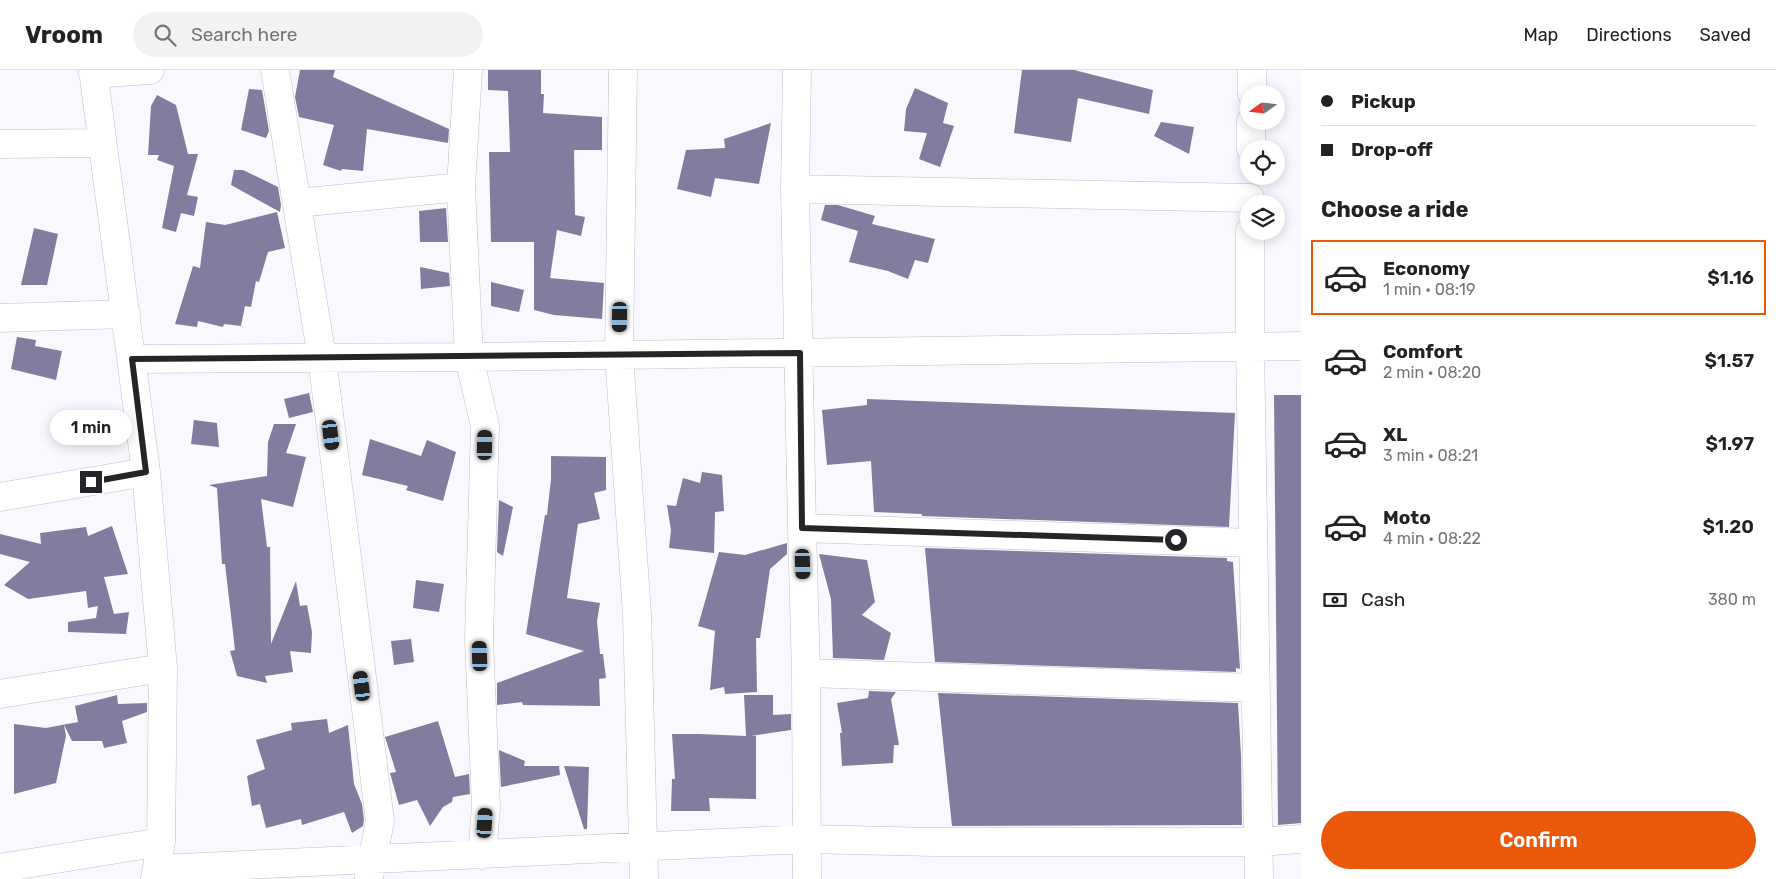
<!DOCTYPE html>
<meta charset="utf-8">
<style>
body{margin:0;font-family:Rubik,sans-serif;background:#f2f2f2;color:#222;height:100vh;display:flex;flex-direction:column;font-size:19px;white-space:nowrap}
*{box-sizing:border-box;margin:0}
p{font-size:16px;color:#767676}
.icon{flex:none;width:28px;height:28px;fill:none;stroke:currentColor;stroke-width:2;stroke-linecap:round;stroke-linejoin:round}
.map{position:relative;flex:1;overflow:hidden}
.drawer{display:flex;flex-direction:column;background:#fff;width:475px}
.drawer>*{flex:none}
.hud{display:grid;align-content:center;height:110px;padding:0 20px;background:#fff}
.needle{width:32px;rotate:255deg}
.controls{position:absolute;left:1240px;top:15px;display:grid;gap:10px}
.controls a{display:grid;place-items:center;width:45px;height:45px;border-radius:50%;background:#fff;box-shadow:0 2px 12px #0003;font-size:25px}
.end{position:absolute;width:22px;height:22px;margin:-11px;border:6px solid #252529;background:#fff;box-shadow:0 0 0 2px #fff}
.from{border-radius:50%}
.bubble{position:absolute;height:35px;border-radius:18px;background:#fff;box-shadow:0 2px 12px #0003;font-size:16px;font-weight:600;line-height:35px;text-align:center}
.car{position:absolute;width:15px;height:30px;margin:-15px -8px;border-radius:6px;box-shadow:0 0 4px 1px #0007;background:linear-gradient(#222 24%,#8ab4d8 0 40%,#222 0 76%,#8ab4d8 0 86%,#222 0)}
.hud b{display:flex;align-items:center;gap:18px;height:48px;font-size:19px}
.hud b+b{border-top:1px solid #e0e0e0}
.hud i{width:12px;height:12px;background:#222}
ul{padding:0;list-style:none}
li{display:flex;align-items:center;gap:15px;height:75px;margin:0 10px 8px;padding:0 10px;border:2px solid transparent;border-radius:0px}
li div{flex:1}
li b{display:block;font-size:19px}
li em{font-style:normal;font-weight:600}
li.on{border-color:#ea580c}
li>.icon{width:45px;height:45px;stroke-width:1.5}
h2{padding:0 20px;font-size:22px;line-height:60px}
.pay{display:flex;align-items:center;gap:12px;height:55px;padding:0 20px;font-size:19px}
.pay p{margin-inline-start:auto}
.button{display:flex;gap:10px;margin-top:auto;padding:10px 20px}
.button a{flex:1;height:58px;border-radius:30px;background:#ea580c;color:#fff;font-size:20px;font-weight:600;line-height:58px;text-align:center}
header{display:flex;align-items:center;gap:30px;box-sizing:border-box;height:70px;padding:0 25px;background:#fff;border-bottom:1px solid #e0e0e0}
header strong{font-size:24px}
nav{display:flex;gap:28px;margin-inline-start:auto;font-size:18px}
.search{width:350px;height:45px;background:#f2f2f2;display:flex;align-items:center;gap:12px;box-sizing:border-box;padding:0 18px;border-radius:28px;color:#767676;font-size:19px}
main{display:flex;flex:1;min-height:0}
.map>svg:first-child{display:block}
.building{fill:#807d9f}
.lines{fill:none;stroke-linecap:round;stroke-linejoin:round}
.minor-casing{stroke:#bebec7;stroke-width:29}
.minor{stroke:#fff;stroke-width:28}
.route{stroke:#252529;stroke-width:6}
</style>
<header>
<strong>Vroom</strong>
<div class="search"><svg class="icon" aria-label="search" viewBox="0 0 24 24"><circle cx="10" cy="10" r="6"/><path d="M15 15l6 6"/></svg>Search here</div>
<nav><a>Map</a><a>Directions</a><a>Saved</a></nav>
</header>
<main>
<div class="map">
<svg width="1301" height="809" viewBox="0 0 1301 809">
<rect width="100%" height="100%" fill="#f8f8fe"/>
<path class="building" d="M 300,0 L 335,0 L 333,7 L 449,59 L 448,73 L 367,59 L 363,101 L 342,99 L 341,101 L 323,95 L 334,55 L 299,47 L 295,27 Z
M 488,0 L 541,0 L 541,24 L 544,24 L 543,43 L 602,47 L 602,80 L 574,80 L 575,145 L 585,147 L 581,166 L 557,160 L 550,208 L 604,213 L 602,249 L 554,245 L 534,240 L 534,172 L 491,172 L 489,82 L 510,82 L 508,21 L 488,20 Z
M 1022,0 L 1074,0 L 1153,20 L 1149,44 L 1078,28 L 1071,72 L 1014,63 Z
M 915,18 L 948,33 L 943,53 L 954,56 L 940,97 L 919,89 L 927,63 L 904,61 L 906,39 Z
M 249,19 L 262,20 L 269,61 L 266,68 L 241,60 Z
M 157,25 L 176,35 L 188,84 L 198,84 L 187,125 L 198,127 L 194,146 L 181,143 L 176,162 L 162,158 L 174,96 L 157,90 L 159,85 L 148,85 L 151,36 Z
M 1161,52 L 1194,57 L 1189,84 L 1154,66 Z
M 771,53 L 759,114 L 715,108 L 711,127 L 677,119 L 686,80 L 725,78 L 724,69 Z
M 234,100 L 243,100 L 278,117 L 281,135 L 280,142 L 231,115 Z
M 825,135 L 838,135 L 875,146 L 872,154 L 935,169 L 928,193 L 915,190 L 908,209 L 888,201 L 849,192 L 858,161 L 821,150 Z
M 446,138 L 448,172 L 420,172 L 419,141 Z
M 277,142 L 285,178 L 268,182 L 259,212 L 256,211 L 251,237 L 245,236 L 241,256 L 224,254 L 223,257 L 198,251 L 197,257 L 175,254 L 193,196 L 200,198 L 206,152 L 225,155 Z
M 34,158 L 58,164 L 47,215 L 21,215 Z
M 420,197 L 449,203 L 450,216 L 421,219 Z
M 491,212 L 524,220 L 519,242 L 491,236 Z
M 17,267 L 36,270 L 35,276 L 62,281 L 56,310 L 11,299 Z
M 309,323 L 313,342 L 289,348 L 284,329 Z
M 1274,325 L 1301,325 L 1301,753 L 1278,755 Z
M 867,329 L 1235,343 L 1229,457 L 922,446 L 922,444 L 874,442 L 871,391 L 827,395 L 822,340 L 867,335 Z
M 194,350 L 217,353 L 219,377 L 191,374 Z
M 274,354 L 296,354 L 286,383 L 306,387 L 293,437 L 261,429 L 267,477 L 270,477 L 271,574 L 296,511 L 300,536 L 307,535 L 312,562 L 311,583 L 290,581 L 293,602 L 265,606 L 267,613 L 237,606 L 230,581 L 235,580 L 225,494 L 222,494 L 217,418 L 209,415 L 267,406 L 268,372 Z
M 370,369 L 421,386 L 427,370 L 456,382 L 443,431 L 406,420 L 408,416 L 362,405 Z
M 551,386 L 606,387 L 606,420 L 594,423 L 600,449 L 578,454 L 567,528 L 600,533 L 597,551 L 600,584 L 603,584 L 606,608 L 599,609 L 600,636 L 523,635 L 522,632 L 497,635 L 497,613 L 584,581 L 526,564 L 545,445 L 547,445 L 551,409 Z
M 702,402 L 722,405 L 724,441 L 715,442 L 714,483 L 669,478 L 671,460 L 667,435 L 676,436 L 683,408 L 700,413 Z
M 499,430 L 513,437 L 503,486 L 497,482 Z
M 112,456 L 128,504 L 104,507 L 114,544 L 129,542 L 126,564 L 68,562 L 68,552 L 96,548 L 98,536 L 88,538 L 86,521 L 28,529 L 4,515 L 30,492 L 0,484 L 0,464 L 41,474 L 40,463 L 86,457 L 88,466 Z
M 787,473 L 787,484 L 770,499 L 760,568 L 756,568 L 757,622 L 725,624 L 724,617 L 710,620 L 715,561 L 698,556 L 719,482 L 745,485 Z
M 925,478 L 1227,488 L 1227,491 L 1233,492 L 1240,599 L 1236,598 L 1236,602 L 935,592 Z
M 819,484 L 867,490 L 875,532 L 862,545 L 891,563 L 884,590 L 833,588 L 831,529 Z
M 416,510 L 444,514 L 439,542 L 413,538 Z
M 411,569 L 414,592 L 394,595 L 391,571 Z
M 869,621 L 896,622 L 891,629 L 899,675 L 894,675 L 893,693 L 842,696 L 840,663 L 842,663 L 837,633 L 868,628 Z
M 938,623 L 1238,633 L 1241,685 L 1242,755 L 952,756 Z
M 117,625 L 118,634 L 147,633 L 147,642 L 122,651 L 127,673 L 104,678 L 102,671 L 72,671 L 64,655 L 66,666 L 56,713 L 14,724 L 14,654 L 46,658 L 78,652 L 75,636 Z
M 744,625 L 773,625 L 773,645 L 791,644 L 791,660 L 751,666 L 756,666 L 756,729 L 709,728 L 710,741 L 671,741 L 672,709 L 675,709 L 672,664 L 699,664 L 746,666 Z
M 327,649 L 329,663 L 348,655 L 354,714 L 362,734 L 364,750 L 363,756 L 352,763 L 344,742 L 302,755 L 301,749 L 266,758 L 260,734 L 252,736 L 247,706 L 265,699 L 256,670 L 292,660 L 291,653 Z
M 438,651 L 455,707 L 469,704 L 470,724 L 453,727 L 452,732 L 443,737 L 430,756 L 417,730 L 399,735 L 390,703 L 396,702 L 385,667 Z
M 499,680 L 525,691 L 524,696 L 559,696 L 560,705 L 501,717 Z
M 564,696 L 589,697 L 587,759 L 584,759 Z"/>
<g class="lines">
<defs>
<path id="minor" d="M 93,0 L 146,402 L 163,598 L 161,772 L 155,809
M 275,0 L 322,288 L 380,751 L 369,807
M 468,0 L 461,117 L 469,287 L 485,356 L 479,568 L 486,737 L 482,785
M 623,0 L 619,285 L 637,544 L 644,809
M 797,0 L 795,119 L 802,458 L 806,603 L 807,809
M 93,4 L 150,0
M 1252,24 L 1252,0
M 0,74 L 101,73
M 1251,79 L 1251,51
M 795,119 L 1250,128
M 297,133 L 461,117
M 1250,161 L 1250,276 L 1259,809
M 0,248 L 126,244
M 132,289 L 469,287 L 1301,276
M 0,427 L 146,402
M 802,458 L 1253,473
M 806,603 L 1256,618
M 0,624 L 163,598
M 0,798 L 161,772
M 158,799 L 806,769 L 934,772 L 1259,772 L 1301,769"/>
</defs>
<use href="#minor" class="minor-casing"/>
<use href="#minor" class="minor"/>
</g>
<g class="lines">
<path class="route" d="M 91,412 L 146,402 L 132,289 L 800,283 L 802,458 L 1176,470"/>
</g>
</svg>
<div class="controls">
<a><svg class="needle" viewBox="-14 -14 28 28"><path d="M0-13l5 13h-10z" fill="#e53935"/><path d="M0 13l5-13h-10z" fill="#767676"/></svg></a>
<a><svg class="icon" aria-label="locate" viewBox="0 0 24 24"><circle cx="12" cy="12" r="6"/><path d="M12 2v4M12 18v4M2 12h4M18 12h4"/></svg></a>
<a><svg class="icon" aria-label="layers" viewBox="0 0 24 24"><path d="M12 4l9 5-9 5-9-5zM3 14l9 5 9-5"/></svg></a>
</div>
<i class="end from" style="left:1176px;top:470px"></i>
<i class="end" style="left:91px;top:412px"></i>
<div class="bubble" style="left:50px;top:340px;width:82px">1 min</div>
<i class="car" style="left:620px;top:247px;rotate:181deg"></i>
<i class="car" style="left:331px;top:365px;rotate:173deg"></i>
<i class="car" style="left:485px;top:375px;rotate:1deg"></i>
<i class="car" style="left:803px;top:494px;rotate:178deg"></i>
<i class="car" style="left:480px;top:586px;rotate:358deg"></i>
<i class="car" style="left:362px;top:616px;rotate:353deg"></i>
<i class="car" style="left:485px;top:753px;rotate:4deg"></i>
</div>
<section class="drawer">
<div class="hud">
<b><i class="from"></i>Pickup</b>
<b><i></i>Drop-off</b>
</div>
<h2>Choose a ride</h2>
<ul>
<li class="on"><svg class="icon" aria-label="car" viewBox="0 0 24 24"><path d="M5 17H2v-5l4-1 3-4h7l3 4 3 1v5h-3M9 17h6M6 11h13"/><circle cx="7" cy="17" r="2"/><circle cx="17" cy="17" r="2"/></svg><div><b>Economy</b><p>1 min · 08:19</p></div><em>$1.16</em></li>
<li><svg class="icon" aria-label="car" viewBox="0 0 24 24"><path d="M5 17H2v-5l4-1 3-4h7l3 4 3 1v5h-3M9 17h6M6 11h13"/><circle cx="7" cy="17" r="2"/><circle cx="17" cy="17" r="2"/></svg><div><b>Comfort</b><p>2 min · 08:20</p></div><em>$1.57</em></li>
<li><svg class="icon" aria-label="car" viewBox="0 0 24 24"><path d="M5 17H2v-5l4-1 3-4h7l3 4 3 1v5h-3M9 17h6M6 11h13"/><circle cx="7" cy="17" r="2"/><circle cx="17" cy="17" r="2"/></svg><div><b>XL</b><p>3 min · 08:21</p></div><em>$1.97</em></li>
<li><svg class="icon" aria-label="car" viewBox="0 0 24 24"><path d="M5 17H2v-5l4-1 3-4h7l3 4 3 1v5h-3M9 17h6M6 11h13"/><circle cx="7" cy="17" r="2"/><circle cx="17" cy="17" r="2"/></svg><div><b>Moto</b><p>4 min · 08:22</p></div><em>$1.20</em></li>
</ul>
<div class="pay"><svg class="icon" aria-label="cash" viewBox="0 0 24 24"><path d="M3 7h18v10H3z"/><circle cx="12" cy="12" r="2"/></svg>Cash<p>380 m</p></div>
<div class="button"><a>Confirm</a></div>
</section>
</main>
